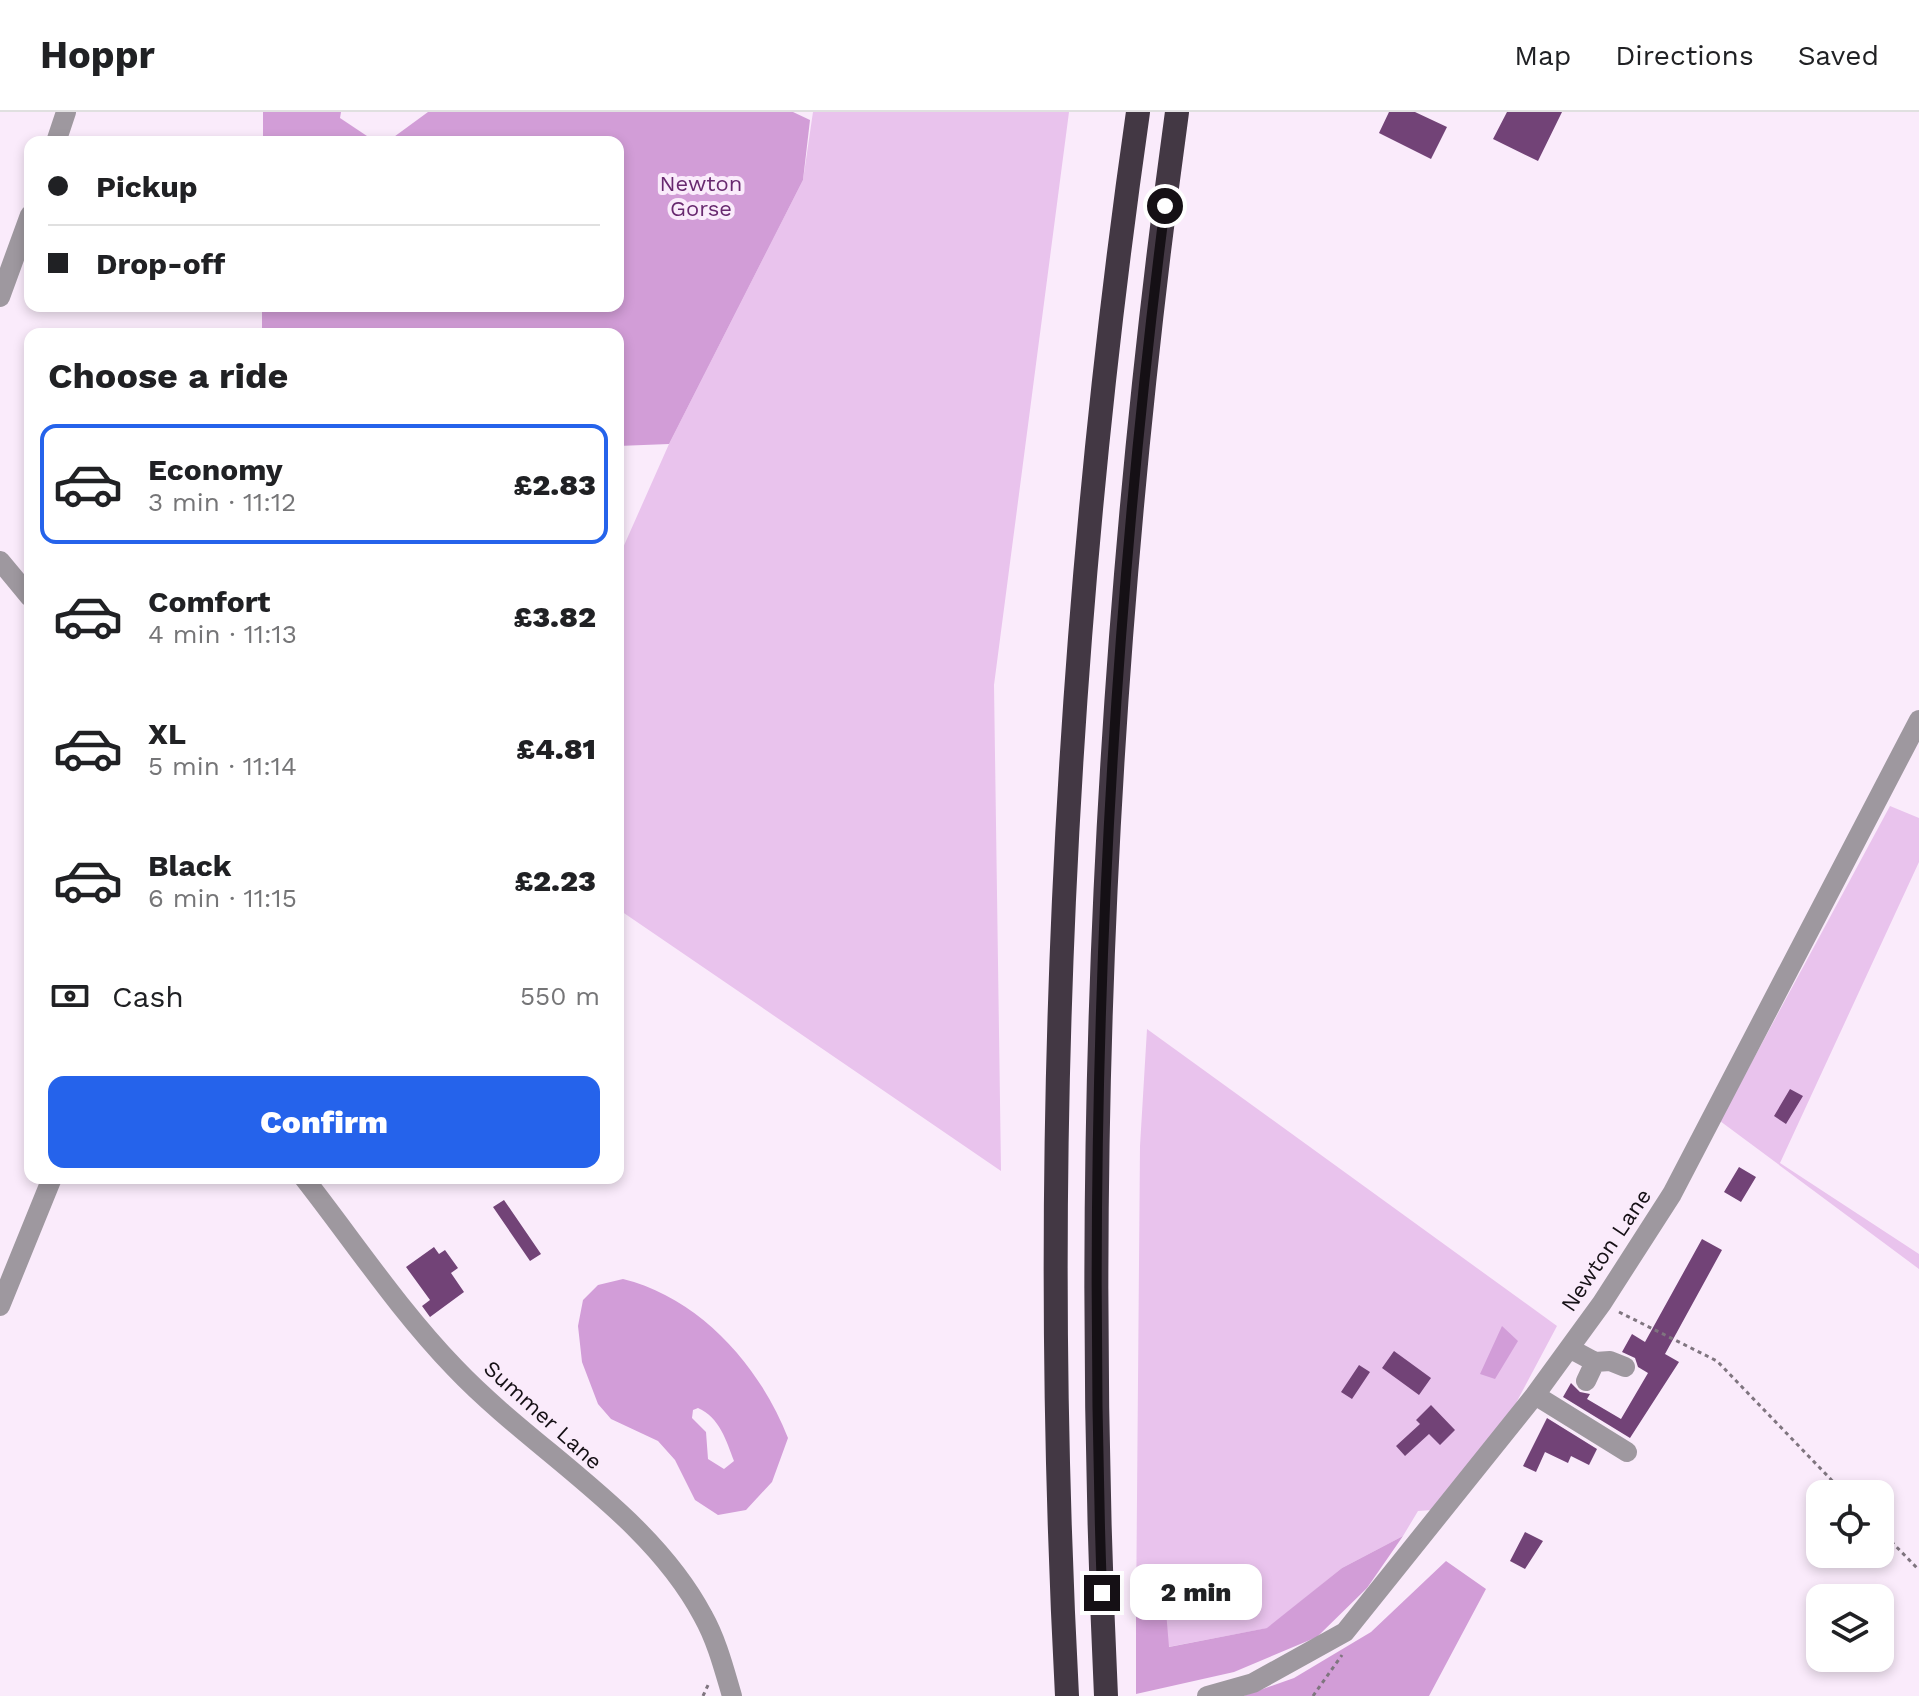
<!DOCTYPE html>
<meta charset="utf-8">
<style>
body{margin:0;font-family:"Work Sans",sans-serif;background:#f6f6f6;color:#202124;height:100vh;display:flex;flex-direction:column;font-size:30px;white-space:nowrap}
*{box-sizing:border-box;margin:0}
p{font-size:26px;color:#757577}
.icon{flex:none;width:44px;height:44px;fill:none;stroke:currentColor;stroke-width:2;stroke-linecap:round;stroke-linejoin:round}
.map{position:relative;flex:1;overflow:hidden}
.side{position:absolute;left:24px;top:216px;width:600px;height:856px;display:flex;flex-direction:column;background:#fff;border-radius:16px;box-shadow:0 4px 12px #0003}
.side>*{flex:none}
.banner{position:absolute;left:24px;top:24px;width:600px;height:176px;border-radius:16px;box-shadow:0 4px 12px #0003;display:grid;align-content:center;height:176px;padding:0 24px;background:#fff}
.fabs{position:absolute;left:1806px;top:1368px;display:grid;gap:16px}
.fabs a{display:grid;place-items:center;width:88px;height:88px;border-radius:16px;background:#fff;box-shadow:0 4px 12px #0003;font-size:40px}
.end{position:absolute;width:36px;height:36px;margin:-18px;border:10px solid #151015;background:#fff;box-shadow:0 0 0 4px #fff}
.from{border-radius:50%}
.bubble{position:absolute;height:56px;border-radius:16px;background:#fff;box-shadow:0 4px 12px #0003;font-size:26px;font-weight:800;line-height:56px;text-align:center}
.banner b{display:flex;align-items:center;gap:28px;height:76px;font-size:30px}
.banner b+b{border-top:2px solid #e0e0e0}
.banner i{width:20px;height:20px;background:#202124}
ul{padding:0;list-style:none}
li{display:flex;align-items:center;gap:24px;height:120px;margin:0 16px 12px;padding:0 8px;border:4px solid transparent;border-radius:16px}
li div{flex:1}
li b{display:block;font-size:30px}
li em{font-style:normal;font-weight:800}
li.current{border-color:#2563eb}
li>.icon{width:72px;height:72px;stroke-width:1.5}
h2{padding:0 24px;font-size:36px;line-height:96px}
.pay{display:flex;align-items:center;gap:20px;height:88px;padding:0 24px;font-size:30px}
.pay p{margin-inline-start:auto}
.cta{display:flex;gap:16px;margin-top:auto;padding:16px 24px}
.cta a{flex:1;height:92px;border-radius:16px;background:#2563eb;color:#fff;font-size:32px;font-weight:800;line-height:92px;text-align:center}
header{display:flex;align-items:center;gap:48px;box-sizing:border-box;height:112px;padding:0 40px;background:#fff;border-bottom:2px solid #e0e0e0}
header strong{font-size:38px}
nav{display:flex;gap:44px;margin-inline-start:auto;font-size:28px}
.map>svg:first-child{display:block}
.green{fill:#e9c3ed}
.forest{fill:#d29dd7}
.water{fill:#d29dd8;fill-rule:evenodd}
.building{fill:#724377}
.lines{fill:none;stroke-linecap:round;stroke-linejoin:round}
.path{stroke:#7f757f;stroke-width:3;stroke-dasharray:4 4;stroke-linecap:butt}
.minor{stroke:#9e989f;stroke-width:20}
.highway{stroke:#433844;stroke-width:24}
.route{stroke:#151015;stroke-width:10}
.labels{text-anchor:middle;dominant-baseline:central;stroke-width:8;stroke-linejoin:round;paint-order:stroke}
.park-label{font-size:22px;fill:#68296f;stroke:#faebfb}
.street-label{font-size:22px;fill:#151015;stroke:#faebfb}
</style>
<header>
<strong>Hoppr</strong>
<nav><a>Map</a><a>Directions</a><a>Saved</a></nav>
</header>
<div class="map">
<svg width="1919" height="1584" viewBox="0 0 1919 1584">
<rect width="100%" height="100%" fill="#faebfb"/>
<path class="green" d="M 813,0 L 1069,0 L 994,573 L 1001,1059 L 618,797 L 618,447 L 669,332 L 803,68 Z
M 1890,694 L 1919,706 L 1919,750 L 1780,1051 L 1919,1142 L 1919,1157 L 1720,1009 Z
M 1147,917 L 1557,1214 L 1507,1308 L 1432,1398 L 1418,1399 L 1403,1424 L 1342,1456 L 1268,1516 L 1168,1535 L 1136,1505 L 1140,1034 Z"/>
<path class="forest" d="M 263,0 L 341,0 L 340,6 L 376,30 L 263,30 Z
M 428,0 L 793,0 L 810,8 L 803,68 L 669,332 L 618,334 L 618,222 L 262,222 L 262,194 L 618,194 L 618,30 L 387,30 Z
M 1403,1424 L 1367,1476 L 1317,1525 L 1234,1560 L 1136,1582 L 1136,1505 L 1166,1499 L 1169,1535 L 1267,1516 L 1342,1456 Z
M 1446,1449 L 1486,1477 L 1429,1584 L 1243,1584 L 1294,1566 L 1371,1520 Z"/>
<path class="water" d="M 623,1167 C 700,1186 760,1254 788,1326 L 772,1370 L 746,1398 L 718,1403 L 695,1388 L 675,1348 L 658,1329 L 611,1307 L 598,1292 L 582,1250 L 578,1214 L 583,1188 L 598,1173 ZM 698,1296 C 720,1306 726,1328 734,1349 L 724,1357 L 708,1347 L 706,1320 L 692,1306 L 693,1298 Z
M 1502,1214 L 1518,1229 L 1495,1267 L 1480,1262 Z"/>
<path class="building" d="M 1389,0 L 1415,0 L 1447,15 L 1431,47 L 1379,21 Z
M 1507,0 L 1562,0 L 1538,49 L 1493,27 Z
M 1790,977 L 1803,984 L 1786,1012 L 1774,1004 Z
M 1739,1055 L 1756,1065 L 1741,1090 L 1724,1080 Z
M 504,1088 L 541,1142 L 530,1149 L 493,1095 Z
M 1702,1127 L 1722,1138 L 1665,1242 L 1679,1250 L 1630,1326 L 1563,1285 L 1571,1271 L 1580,1280 L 1590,1282 L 1587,1287 L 1621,1307 L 1648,1261 L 1638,1255 L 1635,1246 L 1622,1240 L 1632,1222 L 1645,1230 Z
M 434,1135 L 439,1142 L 445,1138 L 458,1156 L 451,1161 L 464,1180 L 430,1205 L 422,1194 L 430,1188 L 406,1155 Z
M 1394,1239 L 1431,1266 L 1419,1283 L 1382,1256 Z
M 1359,1253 L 1370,1260 L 1352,1287 L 1341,1280 Z
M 1431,1293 L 1455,1318 L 1440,1333 L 1429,1322 L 1405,1344 L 1396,1334 L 1420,1312 L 1416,1308 Z
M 1547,1306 L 1597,1337 L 1589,1353 L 1571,1344 L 1568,1351 L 1545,1340 L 1536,1360 L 1523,1354 Z
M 1525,1420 L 1543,1429 L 1525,1457 L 1510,1449 Z"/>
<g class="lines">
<path class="path" d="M 1619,1200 L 1717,1249 L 1845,1382
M 1880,1418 L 1919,1458
M 703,1584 L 709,1571
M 1313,1584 L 1342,1543"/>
<path class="minor" d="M 56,30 L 66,0
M 0,185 L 30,103
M 0,449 L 30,485
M 304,1066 C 354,1130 399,1198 455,1256 C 534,1339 649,1402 703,1504 C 717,1529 724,1557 732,1584
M 0,1194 L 52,1066
M 1569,1236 L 1595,1250 L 1610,1249 L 1625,1255
M 1586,1269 L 1595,1250
M 1535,1283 L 1627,1340
M 1207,1584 L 1253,1571 L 1345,1520 L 1535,1283 L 1602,1191 L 1672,1082 L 1919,608"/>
<path class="highway" d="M 1067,1584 C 1039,1057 1063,522 1138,0
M 1106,1584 C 1081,1055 1105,524 1177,0"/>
</g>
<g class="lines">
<path class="route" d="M 1102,1481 C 1086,1018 1106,553 1165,94"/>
</g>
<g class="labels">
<g class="park-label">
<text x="701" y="71">Newton<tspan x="701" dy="25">Gorse</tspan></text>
</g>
<g class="street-label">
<text transform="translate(1606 1138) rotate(-56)">Newton Lane</text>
<text transform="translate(543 1303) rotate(42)">Summer Lane</text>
</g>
</g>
</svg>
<div class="fabs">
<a><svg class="icon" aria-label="locate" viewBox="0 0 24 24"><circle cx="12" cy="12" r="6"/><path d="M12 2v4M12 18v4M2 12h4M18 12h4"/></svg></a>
<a><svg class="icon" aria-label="layers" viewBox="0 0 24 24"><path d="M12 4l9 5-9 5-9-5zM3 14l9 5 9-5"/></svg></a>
</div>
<i class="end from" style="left:1165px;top:94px"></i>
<i class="end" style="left:1102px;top:1481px"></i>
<div class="bubble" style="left:1130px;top:1452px;width:132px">2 min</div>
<div class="banner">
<b><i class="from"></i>Pickup</b>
<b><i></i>Drop-off</b>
</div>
<section class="side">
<h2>Choose a ride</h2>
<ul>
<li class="current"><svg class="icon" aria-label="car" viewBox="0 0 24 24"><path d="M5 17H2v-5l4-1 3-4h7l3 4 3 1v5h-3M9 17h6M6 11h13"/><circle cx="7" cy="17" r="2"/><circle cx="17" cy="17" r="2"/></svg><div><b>Economy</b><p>3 min · 11:12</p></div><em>£2.83</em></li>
<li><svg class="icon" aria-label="car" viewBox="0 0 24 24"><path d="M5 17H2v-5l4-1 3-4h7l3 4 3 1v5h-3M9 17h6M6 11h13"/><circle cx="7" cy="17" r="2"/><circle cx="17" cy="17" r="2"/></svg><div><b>Comfort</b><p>4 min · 11:13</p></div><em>£3.82</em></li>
<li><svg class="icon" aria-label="car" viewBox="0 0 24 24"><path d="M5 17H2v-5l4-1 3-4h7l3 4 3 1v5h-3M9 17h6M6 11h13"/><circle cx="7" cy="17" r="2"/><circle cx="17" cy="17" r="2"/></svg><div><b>XL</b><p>5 min · 11:14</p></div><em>£4.81</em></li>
<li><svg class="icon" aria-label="car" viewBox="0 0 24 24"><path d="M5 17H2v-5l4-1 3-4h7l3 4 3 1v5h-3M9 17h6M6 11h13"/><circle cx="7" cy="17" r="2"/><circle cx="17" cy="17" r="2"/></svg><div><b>Black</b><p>6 min · 11:15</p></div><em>£2.23</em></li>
</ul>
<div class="pay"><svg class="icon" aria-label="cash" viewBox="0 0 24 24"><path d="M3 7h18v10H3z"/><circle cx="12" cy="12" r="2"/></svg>Cash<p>550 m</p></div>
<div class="cta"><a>Confirm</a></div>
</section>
</div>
